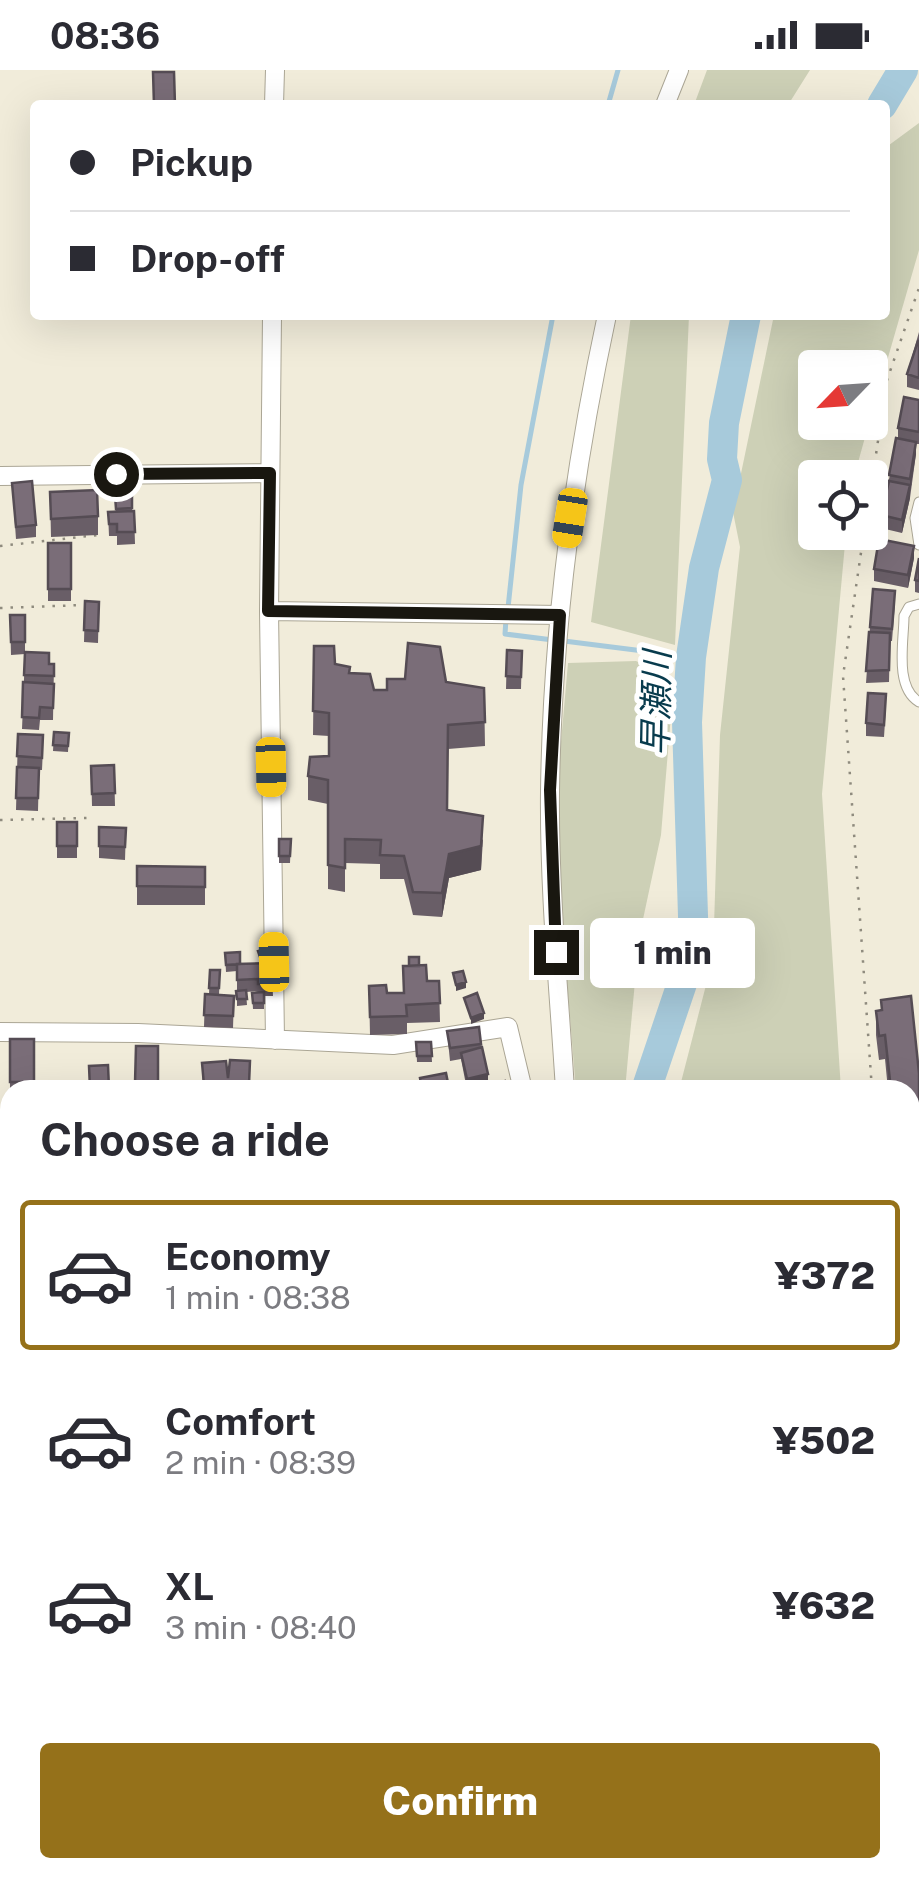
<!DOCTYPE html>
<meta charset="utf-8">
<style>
body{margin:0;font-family:"Public Sans","Noto Sans JP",sans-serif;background:#f2f2f3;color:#2b2b33;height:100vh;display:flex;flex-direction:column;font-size:38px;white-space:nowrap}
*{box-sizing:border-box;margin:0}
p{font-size:32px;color:#7c7c81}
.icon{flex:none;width:55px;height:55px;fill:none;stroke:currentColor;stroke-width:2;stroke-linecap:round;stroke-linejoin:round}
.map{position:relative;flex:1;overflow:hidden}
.side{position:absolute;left:0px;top:1010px;width:920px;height:798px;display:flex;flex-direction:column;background:#fff;border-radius:30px 30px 0 0;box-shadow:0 10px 40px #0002}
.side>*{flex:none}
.banner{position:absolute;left:30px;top:30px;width:860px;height:220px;border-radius:10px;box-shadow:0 10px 40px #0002;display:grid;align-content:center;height:220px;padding:0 40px;background:#fff}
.needle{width:65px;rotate:245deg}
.fabs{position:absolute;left:798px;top:280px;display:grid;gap:20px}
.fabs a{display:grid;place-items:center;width:90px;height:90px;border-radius:10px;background:#fff;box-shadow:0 10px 40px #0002;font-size:50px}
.end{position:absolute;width:45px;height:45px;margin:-22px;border:12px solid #191710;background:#fff;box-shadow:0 0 0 5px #fff}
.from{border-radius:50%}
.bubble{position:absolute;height:70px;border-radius:10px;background:#fff;box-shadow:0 10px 40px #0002;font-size:32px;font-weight:800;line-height:70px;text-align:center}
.car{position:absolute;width:30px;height:60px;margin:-30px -15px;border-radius:12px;box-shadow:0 0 8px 2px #0007;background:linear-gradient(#f5c518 24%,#345 0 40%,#f5c518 0 76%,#345 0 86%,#f5c518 0)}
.banner b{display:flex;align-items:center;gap:35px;height:95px;font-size:38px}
.banner b+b{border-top:2px solid #e1e1e2}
.banner i{width:25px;height:25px;background:#2b2b33}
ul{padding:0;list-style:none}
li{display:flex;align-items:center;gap:30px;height:150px;margin:0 20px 15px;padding:0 20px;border:5px solid transparent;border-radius:10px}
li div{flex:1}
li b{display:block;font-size:38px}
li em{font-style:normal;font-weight:800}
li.on{border-color:#95711a}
li>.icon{width:90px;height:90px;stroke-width:1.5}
h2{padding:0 40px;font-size:45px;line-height:120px}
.button{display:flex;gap:20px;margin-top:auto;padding:20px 40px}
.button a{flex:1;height:115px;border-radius:10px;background:#95711a;color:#fff;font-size:40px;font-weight:800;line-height:115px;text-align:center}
.status{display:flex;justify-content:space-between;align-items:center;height:70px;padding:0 50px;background:#fff;direction:ltr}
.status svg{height:28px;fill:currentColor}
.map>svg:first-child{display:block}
.green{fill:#cdd0b6}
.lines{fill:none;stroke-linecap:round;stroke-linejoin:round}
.stream{stroke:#a7cadb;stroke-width:5}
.river{stroke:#a7cadb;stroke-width:30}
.service-casing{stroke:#aba695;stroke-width:11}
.minor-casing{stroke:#aba695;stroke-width:20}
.path{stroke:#8f8b7e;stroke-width:2.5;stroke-dasharray:2.5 8;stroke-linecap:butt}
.service{stroke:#fff;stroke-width:9}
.minor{stroke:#fff;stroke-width:18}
.wall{fill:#695e67}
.shaded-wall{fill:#554c54}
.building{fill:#7a6d78;stroke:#554c54;stroke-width:2.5}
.route{stroke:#191710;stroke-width:12}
.labels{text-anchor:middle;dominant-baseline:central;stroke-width:10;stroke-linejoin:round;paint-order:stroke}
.water-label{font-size:35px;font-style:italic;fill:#083b4d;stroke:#fff}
</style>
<div class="status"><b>08:36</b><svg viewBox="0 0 49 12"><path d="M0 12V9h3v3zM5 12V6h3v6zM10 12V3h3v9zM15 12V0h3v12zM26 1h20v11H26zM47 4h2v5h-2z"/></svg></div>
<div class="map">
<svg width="919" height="1807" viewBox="0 0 919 1807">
<rect width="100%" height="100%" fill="#f1ecda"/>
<path class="green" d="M 707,0 L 810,0 L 788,35 L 694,35 Z
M 919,53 L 919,180 L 870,350 L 870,298 L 815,298 L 815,352 L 869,353 L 854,407 L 815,408 L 815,462 L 846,463 L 822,724 L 841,1020 L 679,1020 L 713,888 L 720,665 L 740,477 L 733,442 L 774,245 L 885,245 L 885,78 Z
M 631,245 L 689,245 L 675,575 L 591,552 Z
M 636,591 L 674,609 L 661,765 L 639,868 L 625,1020 L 576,1020 L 560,827 L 558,706 L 568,593 Z"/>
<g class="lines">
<path class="stream" d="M 608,35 L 618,0
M 508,538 L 521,415 L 553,245
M 506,549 L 505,564 L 553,570
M 564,571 L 691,587"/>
<path class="river" d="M 882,35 L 903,0
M 646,1020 L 694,878 L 687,652 L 691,587 L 704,498 L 727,410 L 722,389 L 724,353 L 746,245
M 781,1807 L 782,1798"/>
<defs>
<path id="service" d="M 919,432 L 915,448 L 919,475
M 919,534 L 909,537 L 904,546 C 904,571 894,617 919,632"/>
<path id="minor" d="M 274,35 L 275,0
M 665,35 L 679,0
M 272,245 L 269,541 L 275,970
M 0,406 L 270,403
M 269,541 L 560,545
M 0,962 L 138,963 L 393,975 L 508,957 L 523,1020
M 565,1020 C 559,921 549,822 550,722 C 552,561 573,403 607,245
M 260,1807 L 260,1798
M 643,1807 L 643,1798"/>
</defs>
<use href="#service" class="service-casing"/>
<use href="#minor" class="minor-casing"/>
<path class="path" d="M 870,425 L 887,310 L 919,218
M 864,462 L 843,606 L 872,1020
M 0,476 L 98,465
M 0,538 L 83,535
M 0,750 L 89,748
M 910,1298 L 919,1339"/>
<use href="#service" class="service"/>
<use href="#minor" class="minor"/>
</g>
<path class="wall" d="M 919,262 L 919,320 L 907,317 L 907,304 Z
M 919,330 L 919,374 L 916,374 L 916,384 L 910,428 L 902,463 L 881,458 L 881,445 L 898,369 L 898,358 Z
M 12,413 L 36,455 L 36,467 L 16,469 Z
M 50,422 L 98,446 L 98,465 L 51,467 Z
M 115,425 L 132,438 L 132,441 L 134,441 L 135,474 L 117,475 L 117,466 L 109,466 L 108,442 L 116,442 Z
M 48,473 L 71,473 L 71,531 L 48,531 Z
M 914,488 L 908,518 L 874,511 L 874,499 Z
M 919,488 L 919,523 L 915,522 L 915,510 Z
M 85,531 L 99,532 L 98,573 L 84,572 Z
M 895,533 L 892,571 L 890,571 L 889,612 L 866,613 L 870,557 Z
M 10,545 L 25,545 L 25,582 L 49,594 L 54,594 L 53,650 L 40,650 L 39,660 L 22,659 L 25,584 L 11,585 Z
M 314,576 L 335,594 L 374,620 L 387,620 L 446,612 L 484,618 L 485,676 L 448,679 L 447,740 L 483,770 L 481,800 L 449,808 L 442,847 L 413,845 L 404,809 L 380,809 L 380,794 L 345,793 L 345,822 L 328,819 L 328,734 L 308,730 L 308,706 L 329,686 L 329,666 L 313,665 Z
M 507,580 L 522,581 L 521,619 L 506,619 Z
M 886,636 L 884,667 L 866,666 L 866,653 Z
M 54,662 L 69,663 L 68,682 L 53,681 Z
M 18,664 L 43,678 L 42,700 L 39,700 L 38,741 L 16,740 Z
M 114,695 L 115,736 L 92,736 L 91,696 Z
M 57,752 L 77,752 L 77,788 L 57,788 Z
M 99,757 L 126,758 L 125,790 L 99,788 Z
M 279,769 L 291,769 L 290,793 L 279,793 Z
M 137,796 L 205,797 L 205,835 L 137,835 Z
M 258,881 L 271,887 L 273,926 L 264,926 L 264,939 L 253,939 L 252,923 L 258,921 L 246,922 L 247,935 L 237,936 L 237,901 L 226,902 L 225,883 L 240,894 L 260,893 Z
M 419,896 L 427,911 L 439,911 L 440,952 L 407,953 L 407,964 L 370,965 L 369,916 L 387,923 L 403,923 Z
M 210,900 L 220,900 L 219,925 L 209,924 Z
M 205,924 L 234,926 L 233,958 L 204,957 Z
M 881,930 L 919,1003 L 919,1167 L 910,1168 L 910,1020 L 888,1020 L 885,989 L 879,990 L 876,965 L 876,941 L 881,940 Z
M 479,957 L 488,1016 L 467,1020 L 461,989 L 450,991 L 447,961 Z
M 34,969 L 34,1020 L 10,1020 L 10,1024 L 10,1012 Z
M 416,972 L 431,972 L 432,992 L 417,992 Z
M 136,976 L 158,976 L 158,1020 L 173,1020 L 132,1020 L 135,1016 Z
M 250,991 L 250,1020 L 203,1020 L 202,993 L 228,1008 Z
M 6,1050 L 10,1050 L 10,1098 L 6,1098 Z
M 4,1125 L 10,1125 L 10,1147 L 4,1147 Z
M 919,1189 L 919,1237 L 914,1237 L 910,1190 Z
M 0,1365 L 10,1365 L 10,1391 L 0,1391 Z
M 0,1649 L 10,1649 L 10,1683 L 0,1683 Z
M 10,1699 L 10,1798 L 0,1807 L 0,1758 L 6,1758 L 6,1756 L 0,1756 L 0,1716 L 7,1718 Z
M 362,1798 L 416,1798 L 416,1800 L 382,1801 L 383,1807 L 362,1807 Z"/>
<path class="shaded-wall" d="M 916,372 L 916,384 L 910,421 L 910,409 Z
M 910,415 L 910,428 L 902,463 L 902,450 Z
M 914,476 L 914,488 L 908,518 L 908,505 Z
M 483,746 L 481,800 L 449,808 L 442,847 L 442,823 L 449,784 Z
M 466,912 L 466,918 L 456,921 L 456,915 Z
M 484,943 L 484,949 L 471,954 L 471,948 Z
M 488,1004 L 488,1016 L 467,1020 L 467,1009 Z"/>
<path class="building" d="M 153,2 L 174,2 L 175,35 L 154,35 Z
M 918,271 L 919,271 L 919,308 L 907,304 Z
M 904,327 L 919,330 L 919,362 L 898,358 Z
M 896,368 L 916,372 L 910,409 L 889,405 Z
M 32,411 L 36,455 L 16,457 L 12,413 Z
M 889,411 L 910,415 L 902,450 L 881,445 Z
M 97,420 L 98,446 L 51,449 L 50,422 Z
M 115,425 L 132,425 L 132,438 L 116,439 Z
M 134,441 L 135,462 L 117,462 L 117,454 L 109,454 L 108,442 Z
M 879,469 L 914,476 L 908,505 L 874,499 Z
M 48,473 L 71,473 L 71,519 L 48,519 Z
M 919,488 L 919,511 L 915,510 Z
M 873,519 L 895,521 L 892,559 L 870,557 Z
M 85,531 L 99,532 L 98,561 L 84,560 Z
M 10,545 L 25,545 L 25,572 L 11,572 Z
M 869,562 L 890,563 L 889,600 L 866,601 Z
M 408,573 L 440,577 L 446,612 L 484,618 L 485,652 L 448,655 L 447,740 L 483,746 L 481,776 L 449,784 L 442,823 L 413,822 L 404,786 L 380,785 L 381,770 L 345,769 L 345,798 L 328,795 L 328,710 L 308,706 L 310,687 L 329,686 L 329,643 L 313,641 L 314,576 L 334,576 L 335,594 L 350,597 L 349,603 L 370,604 L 374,620 L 387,620 L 387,609 L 405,609 Z
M 507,580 L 522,581 L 521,607 L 506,606 Z
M 25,582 L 49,583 L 49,594 L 54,594 L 54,606 L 24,605 Z
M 23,612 L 54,614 L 53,638 L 40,637 L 39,648 L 22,647 Z
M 868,623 L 886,624 L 884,655 L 866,653 Z
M 54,662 L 69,663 L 68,676 L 53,675 Z
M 18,664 L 43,665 L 42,688 L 17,686 Z
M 114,695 L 115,723 L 92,724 L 91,696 Z
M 17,697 L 39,698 L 38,728 L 16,728 Z
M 57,752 L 77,752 L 77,776 L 57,776 Z
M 99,757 L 126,758 L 125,777 L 99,776 Z
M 279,769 L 291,769 L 290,786 L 279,786 Z
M 137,796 L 205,797 L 205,817 L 137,816 Z
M 269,878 L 271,887 L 261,890 L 258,881 Z
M 240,882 L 240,894 L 226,895 L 225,883 Z
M 409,887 L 419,887 L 419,896 L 409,896 Z
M 272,893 L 273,914 L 258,914 L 258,909 L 237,910 L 237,894 Z
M 426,895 L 427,911 L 439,911 L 440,933 L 406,935 L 407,946 L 370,947 L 369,916 L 386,915 L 387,923 L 404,923 L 403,896 Z
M 210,900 L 220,900 L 219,918 L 209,918 Z
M 463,901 L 466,912 L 456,915 L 453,903 Z
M 246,920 L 247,929 L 237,929 L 236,921 Z
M 264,922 L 264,933 L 253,933 L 252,923 Z
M 477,923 L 484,943 L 471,948 L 464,928 Z
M 205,924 L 234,926 L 233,946 L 204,945 Z
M 911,926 L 919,1003 L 919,1143 L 910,1144 L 910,1020 L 891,1020 L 885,965 L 879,966 L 876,941 L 882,940 L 881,930 Z
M 479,957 L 481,974 L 450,978 L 447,961 Z
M 10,969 L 34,969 L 34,1012 L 10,1012 Z
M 416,972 L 431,972 L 432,986 L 417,986 Z
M 136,976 L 158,976 L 158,1014 L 135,1013 Z
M 482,977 L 488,1004 L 467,1009 L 461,983 Z
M 230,990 L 250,991 L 249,1014 L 204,1015 L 202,993 L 226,991 L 228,1008 Z
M 108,995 L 109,1018 L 90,1019 L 89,996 Z
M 446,1003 L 449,1018 L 436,1020 L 422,1020 L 420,1008 Z
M 505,1011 L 507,1020 L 490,1020 L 489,1015 Z
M 159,1013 L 174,1015 L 173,1020 L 158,1020 Z
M 133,1015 L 153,1017 L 153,1020 L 132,1020 Z
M 6,1050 L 10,1050 L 10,1086 L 6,1086 Z
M 4,1125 L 10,1125 L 10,1141 L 4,1140 Z
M 919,1189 L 919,1224 L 914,1225 L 910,1190 Z
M 0,1365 L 10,1365 L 10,1385 L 0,1385 Z
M 0,1649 L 10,1649 L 10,1670 L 0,1670 Z
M 7,1699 L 10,1699 L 10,1718 L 7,1719 Z
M 0,1716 L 5,1716 L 10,1725 L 10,1744 L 0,1744 Z
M 0,1758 L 10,1759 L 10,1782 L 0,1781 Z
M 0,1790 L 10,1791 L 10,1798 L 16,1798 L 16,1807 L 0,1807 Z
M 43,1798 L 64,1798 L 64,1807 L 44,1807 Z
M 362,1798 L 382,1798 L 383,1807 L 363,1807 Z
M 449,1798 L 450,1807 L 430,1807 L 429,1799 Z
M 112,1800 L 134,1801 L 134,1807 L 112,1807 Z
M 157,1805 L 177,1805 L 177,1807 L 157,1807 Z
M 225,1805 L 249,1805 L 249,1807 L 225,1807 Z"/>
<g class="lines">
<path class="route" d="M 116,404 L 270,403 L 268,541 L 560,545 L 550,720 L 556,882"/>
</g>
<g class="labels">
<g class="water-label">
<text transform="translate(656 633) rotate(-89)">早瀬川</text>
</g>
</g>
</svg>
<div class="fabs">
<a><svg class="needle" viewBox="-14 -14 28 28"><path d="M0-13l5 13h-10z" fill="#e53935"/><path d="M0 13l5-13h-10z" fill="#7c7c81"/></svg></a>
<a><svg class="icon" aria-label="locate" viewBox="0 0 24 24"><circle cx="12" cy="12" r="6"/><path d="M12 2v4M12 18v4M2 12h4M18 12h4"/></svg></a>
</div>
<i class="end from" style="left:116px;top:404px"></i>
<i class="end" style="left:556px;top:882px"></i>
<div class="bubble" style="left:590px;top:848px;width:165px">1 min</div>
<i class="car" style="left:570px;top:448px;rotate:189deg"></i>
<i class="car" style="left:271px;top:697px;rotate:179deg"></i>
<i class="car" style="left:274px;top:892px;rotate:359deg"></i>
<div class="banner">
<b><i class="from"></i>Pickup</b>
<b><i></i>Drop-off</b>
</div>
<section class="side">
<h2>Choose a ride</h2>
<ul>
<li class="on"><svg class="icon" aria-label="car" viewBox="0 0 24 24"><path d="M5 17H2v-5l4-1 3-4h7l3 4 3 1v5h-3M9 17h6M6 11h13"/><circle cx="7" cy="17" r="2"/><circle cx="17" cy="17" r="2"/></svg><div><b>Economy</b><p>1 min · 08:38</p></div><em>¥372</em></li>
<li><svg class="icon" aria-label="car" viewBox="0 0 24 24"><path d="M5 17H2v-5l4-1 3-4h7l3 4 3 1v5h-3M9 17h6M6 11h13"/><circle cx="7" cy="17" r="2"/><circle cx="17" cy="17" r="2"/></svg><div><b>Comfort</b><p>2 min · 08:39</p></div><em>¥502</em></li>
<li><svg class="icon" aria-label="car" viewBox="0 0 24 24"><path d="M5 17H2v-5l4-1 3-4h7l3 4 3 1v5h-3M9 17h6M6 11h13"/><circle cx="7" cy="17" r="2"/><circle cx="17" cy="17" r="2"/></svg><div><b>XL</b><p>3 min · 08:40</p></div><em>¥632</em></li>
</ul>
<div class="button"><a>Confirm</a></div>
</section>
</div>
